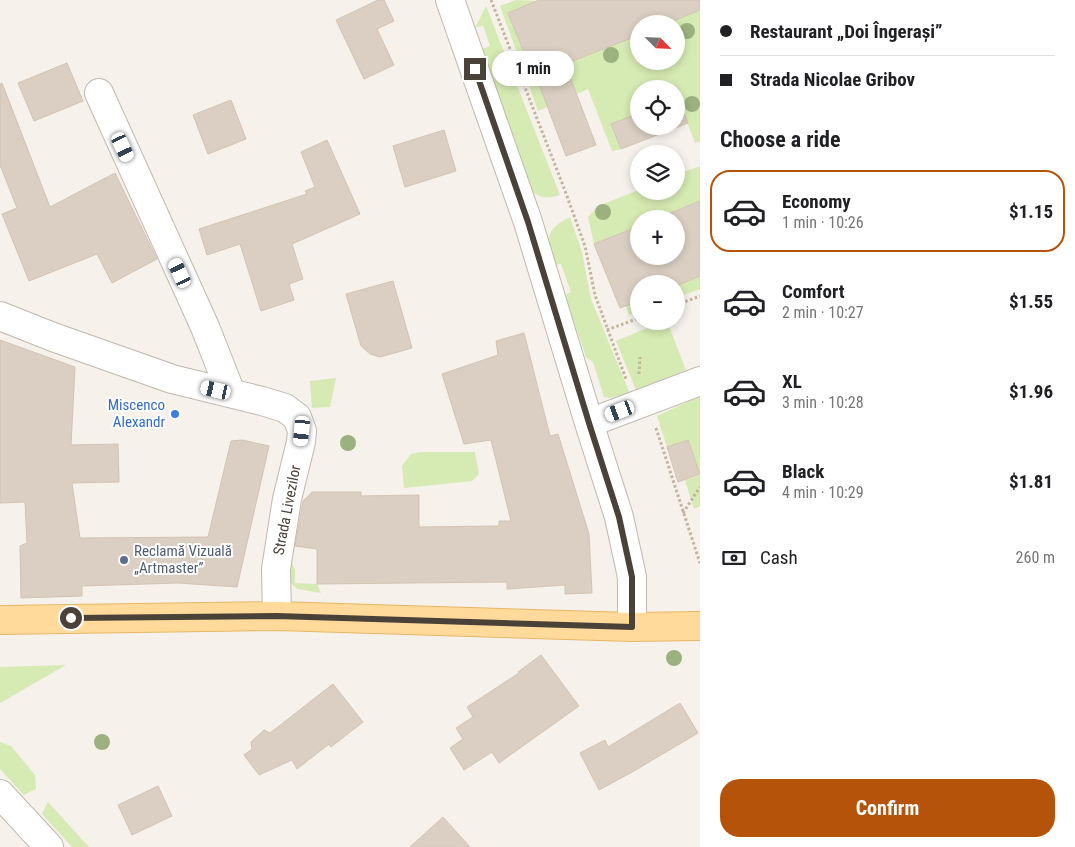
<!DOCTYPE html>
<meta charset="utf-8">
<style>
body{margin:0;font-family:"Roboto Condensed",sans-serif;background:#f2f2f2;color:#202124;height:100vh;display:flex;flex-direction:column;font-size:19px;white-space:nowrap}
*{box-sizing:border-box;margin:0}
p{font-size:16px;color:#757577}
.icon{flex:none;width:28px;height:28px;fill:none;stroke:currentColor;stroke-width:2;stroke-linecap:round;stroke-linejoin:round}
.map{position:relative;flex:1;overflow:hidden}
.details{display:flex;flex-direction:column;background:#fff;width:375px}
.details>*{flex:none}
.top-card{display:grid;align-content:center;height:110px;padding:0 20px;background:#fff}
.needle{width:32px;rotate:114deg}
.fabs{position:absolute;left:630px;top:15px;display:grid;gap:10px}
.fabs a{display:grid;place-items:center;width:55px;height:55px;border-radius:50%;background:#fff;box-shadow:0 2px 8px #0003;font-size:25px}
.end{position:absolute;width:22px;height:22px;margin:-11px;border:6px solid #4a4238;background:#fff;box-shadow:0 0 0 2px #fff}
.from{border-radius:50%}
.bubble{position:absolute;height:35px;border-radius:18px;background:#fff;box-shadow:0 2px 8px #0003;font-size:16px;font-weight:700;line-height:35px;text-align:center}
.car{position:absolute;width:15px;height:30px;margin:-15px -8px;border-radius:6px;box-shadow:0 0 4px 1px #0007;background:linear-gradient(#fff 24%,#345 0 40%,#fff 0 76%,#345 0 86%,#fff 0)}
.top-card b{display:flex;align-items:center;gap:18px;height:48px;font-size:19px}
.top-card b+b{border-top:1px solid #e0e0e0}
.top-card i{width:12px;height:12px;background:#202124}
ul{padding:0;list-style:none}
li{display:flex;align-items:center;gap:15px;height:82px;margin:0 10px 8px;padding:0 10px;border:2px solid transparent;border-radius:20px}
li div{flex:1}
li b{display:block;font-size:19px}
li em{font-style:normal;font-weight:700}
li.selected{border-color:#b45309}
li>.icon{width:45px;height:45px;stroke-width:1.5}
h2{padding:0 20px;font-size:22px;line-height:60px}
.pay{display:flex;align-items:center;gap:12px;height:55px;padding:0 20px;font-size:19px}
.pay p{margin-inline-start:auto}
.button{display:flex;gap:10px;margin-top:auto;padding:10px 20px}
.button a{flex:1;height:58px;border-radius:20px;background:#b45309;color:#fff;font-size:20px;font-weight:700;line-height:58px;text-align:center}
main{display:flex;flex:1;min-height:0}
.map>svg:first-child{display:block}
.green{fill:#d6eab3}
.building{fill:#dbcfc3;stroke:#d3c3b2}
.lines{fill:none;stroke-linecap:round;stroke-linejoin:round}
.minor-casing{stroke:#c2b8ad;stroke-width:30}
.major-casing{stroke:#e7b667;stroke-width:30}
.path{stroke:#c4b39d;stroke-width:3;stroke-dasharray:2.5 2.5;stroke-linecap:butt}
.minor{stroke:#fff;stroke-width:28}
.major{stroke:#ffda9a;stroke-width:28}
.tree{fill:#9bb280}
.route{stroke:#4a4238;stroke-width:6}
.shop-dot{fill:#3f7fe0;stroke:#fff;stroke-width:2}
.service-dot{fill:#5c6f8a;stroke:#fff;stroke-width:2}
.labels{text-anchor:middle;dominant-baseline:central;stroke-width:4;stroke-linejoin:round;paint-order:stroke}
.shop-label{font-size:15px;fill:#366cbe;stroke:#fff;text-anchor:end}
.street-label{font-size:15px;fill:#4a4238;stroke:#fff}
.service-label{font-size:15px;fill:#4e5e75;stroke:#fff;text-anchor:start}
</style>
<main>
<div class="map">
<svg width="700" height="847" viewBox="0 0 700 847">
<rect width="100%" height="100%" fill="#f6f1eb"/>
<path class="green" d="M 516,0 L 537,1 L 508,13 L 534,77 L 639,35 L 639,61 L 676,61 L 676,24 L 666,24 L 700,10 L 700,141 L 695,143 L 678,98 L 676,98 L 676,89 L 639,89 L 639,113 L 611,125 L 621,149 L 612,151 L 588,89 L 538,111 L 500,6 Z
M 486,6 L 560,195 C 546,199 537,199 528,186 L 482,49 L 490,46 L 483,25 L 475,28 Z
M 700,166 L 700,201 L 656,219 L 639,219 L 639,226 L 594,244 L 588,217 L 598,206 L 639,190 L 639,191 L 676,191 L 676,175 Z
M 570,217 L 582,252 L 591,299 L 630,394 L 609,398 L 604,397 L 593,362 L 586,357 L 565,295 L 571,292 L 561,264 L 555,265 C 547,239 543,231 570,217 Z
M 700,276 L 700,289 L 676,298 L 676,286 Z
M 639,301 L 639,312 L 629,315 L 626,306 Z
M 664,321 L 667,321 L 686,370 L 636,390 L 616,341 Z
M 336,378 L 330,407 L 312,408 L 310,381 Z
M 700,396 L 700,506 L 694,509 L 685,480 L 700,475 L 689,441 L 667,447 L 657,416 Z
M 421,452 L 475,452 L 479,474 L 472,481 L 404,488 L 402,466 L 411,454 Z
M 289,556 L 295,570 L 295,583 L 317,584 L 321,593 L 298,589 L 290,583 Z
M 66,665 L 0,703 L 0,667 Z
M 0,742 L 11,746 L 35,775 L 36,789 L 24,795 L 0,769 Z
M 48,802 L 89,847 L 72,847 L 42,814 Z"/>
<path class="building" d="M 378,0 L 384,0 L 394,21 L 377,29 L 394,65 L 364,79 L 336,20 Z
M 539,0 L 700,0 L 700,10 L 666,24 L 639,24 L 639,35 L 565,64 L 596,145 L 566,156 L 536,76 L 534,77 L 508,13 Z
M 67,63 L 83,101 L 34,121 L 18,83 Z
M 2,83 L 50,207 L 115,173 L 157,259 L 112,283 L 97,254 L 29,281 L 2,214 L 17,208 L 0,165 L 0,84 Z
M 676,98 L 678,98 L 688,123 L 621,149 L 611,124 L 639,113 L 639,126 L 676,126 Z
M 231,100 L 246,139 L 208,154 L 193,115 Z
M 444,130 L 456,171 L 405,187 L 393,146 Z
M 327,140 L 360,214 L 292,244 L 303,279 L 289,284 L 294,300 L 261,311 L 240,244 L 207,255 L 199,229 L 307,194 L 305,191 L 315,187 L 301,152 Z
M 700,201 L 700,276 L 676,286 L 676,284 L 639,284 L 639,301 L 620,308 L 594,244 L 639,226 L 639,256 L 676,256 L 676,219 L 656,219 Z
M 393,281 L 412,348 L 380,357 L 370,354 L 361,346 L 346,294 Z
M 524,333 L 550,436 L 558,434 L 589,534 L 592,593 L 565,594 L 565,585 L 507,589 L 507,582 L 317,584 L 317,549 L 295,546 L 303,501 L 312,492 L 361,492 L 361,496 L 419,495 L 419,527 L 499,526 L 499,521 L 511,521 L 491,440 L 464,444 L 442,374 L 498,355 L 496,341 Z
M 0,340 L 75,367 L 71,445 L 118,444 L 119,482 L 72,483 L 80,538 L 208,537 L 231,441 L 242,440 L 269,446 L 237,587 L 178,583 L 82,586 L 82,596 L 21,598 L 20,546 L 27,543 L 25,502 L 0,503 Z
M 688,440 L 700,474 L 678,482 L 667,447 Z
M 541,655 L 579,706 L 499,763 L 492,752 L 464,770 L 450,748 L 463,739 L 456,728 L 473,717 L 467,707 L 519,673 L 518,672 Z
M 333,684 L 363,722 L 331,747 L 329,744 L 297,769 L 292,760 L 259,775 L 244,755 L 252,749 L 251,742 L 264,730 L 270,733 Z
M 680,703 L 698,733 L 634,771 L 599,790 L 580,753 L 605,740 L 608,747 Z
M 158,786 L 172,816 L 132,835 L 118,805 Z
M 443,817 L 470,847 L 410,847 Z"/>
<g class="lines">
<defs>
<path id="minor" d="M 450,0 L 528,222 L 589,423 L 619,517 L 632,577 L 632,627
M 99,93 L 205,327 L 231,393
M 0,316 L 53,337 L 172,379 L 262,401 L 285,408 L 297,417 L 302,431 L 301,442 L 287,499 L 279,550 L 276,569 L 277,616
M 589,423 L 700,381
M 0,794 L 49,847"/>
<path id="major" d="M 0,620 L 277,616 L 632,627 L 700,626"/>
</defs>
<use href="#minor" class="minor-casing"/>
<use href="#major" class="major-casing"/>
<path class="path" d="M 491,0 L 564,188 L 585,246 L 595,295 L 626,379
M 676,305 L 700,296
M 607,330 L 639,318
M 639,374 L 640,357
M 656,428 L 700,563
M 683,513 L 700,487"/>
<use href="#minor" class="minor"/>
<use href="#major" class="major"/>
</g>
<g class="tree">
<circle cx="687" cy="31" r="8"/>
<circle cx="611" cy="55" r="8"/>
<circle cx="562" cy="77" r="8"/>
<circle cx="692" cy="104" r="8"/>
<circle cx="603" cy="212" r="8"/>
<circle cx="348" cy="443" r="8"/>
<circle cx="674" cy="658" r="8"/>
<circle cx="102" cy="742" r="8"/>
</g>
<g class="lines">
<path class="route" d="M 71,618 L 277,616 L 632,627 L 632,577 L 619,517 L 589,423 L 528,222 L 475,69"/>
</g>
<circle class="shop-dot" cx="175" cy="414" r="5"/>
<circle class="service-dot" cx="124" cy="560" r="5"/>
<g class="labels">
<g class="shop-label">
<text x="165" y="405">Miscenco<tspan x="165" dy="17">Alexandr</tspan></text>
</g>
<g class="street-label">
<text transform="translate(287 510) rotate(-79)">Strada Livezilor</text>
</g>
<g class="service-label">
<text x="134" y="551">Reclamă Vizuală<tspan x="134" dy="17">„Artmaster”</tspan></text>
</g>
</g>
</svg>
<div class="fabs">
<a><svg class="needle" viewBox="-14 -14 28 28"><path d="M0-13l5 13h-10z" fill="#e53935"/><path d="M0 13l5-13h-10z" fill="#757577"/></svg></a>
<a><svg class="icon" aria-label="locate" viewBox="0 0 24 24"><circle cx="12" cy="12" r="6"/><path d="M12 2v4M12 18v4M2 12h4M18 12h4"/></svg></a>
<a><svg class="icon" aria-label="layers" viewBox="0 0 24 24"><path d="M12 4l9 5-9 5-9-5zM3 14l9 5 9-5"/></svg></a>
<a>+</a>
<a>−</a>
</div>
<i class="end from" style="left:71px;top:618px"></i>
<i class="end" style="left:475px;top:69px"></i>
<div class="bubble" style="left:492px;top:51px;width:82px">1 min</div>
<i class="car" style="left:123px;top:147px;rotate:155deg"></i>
<i class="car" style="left:180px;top:273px;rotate:335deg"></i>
<i class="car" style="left:216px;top:390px;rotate:283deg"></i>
<i class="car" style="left:620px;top:411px;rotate:249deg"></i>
<i class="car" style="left:302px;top:431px;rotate:186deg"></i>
</div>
<section class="details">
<div class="top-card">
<b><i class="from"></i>Restaurant „Doi Îngerași”</b>
<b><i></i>Strada Nicolae Gribov</b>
</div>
<h2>Choose a ride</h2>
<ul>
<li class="selected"><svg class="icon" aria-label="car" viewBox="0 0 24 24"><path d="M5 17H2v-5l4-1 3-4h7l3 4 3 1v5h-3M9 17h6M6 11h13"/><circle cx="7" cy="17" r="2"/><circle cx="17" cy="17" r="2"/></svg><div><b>Economy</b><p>1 min · 10:26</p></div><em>$1.15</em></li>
<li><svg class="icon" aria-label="car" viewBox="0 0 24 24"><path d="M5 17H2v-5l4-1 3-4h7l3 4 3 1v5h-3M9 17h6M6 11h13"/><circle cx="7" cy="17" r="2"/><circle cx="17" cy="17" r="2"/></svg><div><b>Comfort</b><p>2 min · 10:27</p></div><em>$1.55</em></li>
<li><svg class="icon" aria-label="car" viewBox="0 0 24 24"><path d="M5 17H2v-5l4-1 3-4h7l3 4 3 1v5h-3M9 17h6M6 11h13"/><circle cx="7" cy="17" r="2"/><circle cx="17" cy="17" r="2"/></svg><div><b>XL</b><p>3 min · 10:28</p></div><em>$1.96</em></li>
<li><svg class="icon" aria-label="car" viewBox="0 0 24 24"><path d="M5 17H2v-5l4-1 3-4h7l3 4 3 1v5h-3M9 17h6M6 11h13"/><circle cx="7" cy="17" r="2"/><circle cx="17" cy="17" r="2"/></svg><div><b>Black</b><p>4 min · 10:29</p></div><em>$1.81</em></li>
</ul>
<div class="pay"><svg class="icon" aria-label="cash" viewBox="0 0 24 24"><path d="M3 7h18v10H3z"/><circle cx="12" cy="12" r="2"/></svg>Cash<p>260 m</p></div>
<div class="button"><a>Confirm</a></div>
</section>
</main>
